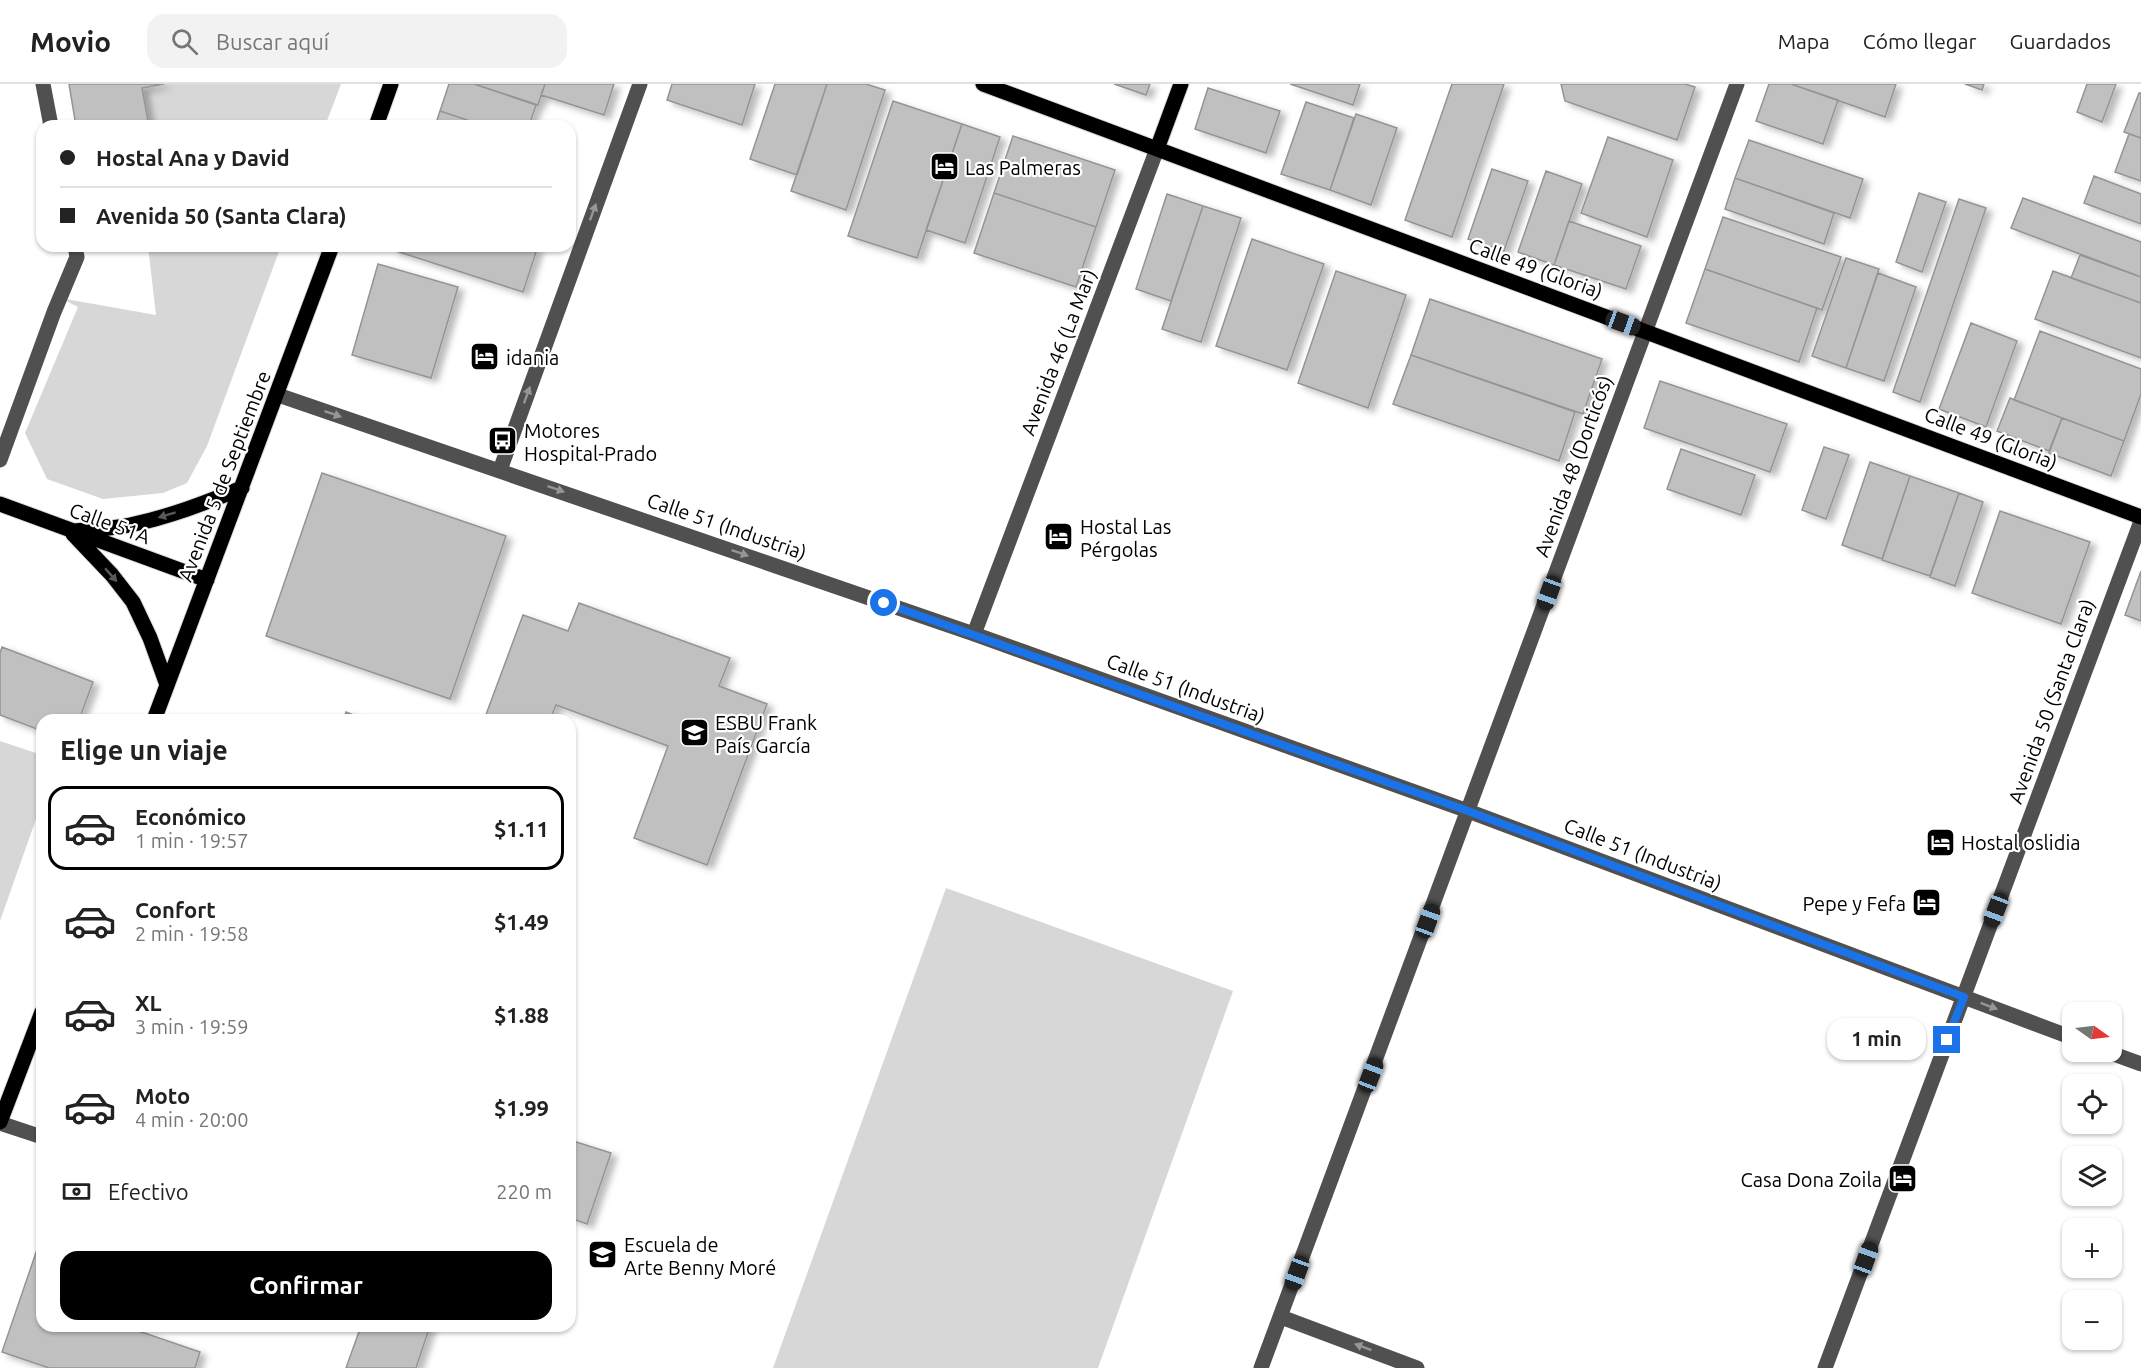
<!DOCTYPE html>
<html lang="es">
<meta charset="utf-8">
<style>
body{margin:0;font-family:Ubuntu,sans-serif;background:#f2f2f2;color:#222;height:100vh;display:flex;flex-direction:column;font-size:22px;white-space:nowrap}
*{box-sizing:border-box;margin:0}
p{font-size:20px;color:#767676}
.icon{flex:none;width:33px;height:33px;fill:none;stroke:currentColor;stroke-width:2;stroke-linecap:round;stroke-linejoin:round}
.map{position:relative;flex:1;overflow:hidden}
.side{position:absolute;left:36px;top:630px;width:540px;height:618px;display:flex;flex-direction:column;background:#fff;border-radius:18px;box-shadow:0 2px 4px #0004}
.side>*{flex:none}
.guide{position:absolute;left:36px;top:36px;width:540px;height:132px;border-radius:18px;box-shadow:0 2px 4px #0004;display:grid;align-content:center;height:132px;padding:0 24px;background:#fff}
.needle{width:39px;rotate:104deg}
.controls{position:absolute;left:2062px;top:918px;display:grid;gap:12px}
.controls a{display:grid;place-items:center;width:60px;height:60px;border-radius:12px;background:#fff;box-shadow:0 2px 4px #0004;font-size:30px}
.end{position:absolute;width:27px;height:27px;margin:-14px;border:8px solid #1a73e8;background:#fff;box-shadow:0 0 0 3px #fff}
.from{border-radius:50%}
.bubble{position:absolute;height:42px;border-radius:18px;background:#fff;box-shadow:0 2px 4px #0004;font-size:20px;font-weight:700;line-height:42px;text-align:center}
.car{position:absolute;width:18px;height:36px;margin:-18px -9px;border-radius:8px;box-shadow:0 0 4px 2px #0007;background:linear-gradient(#222 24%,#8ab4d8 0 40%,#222 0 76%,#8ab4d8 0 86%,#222 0)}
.guide b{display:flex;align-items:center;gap:21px;height:57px;font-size:22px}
.guide b+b{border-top:2px solid #e0e0e0}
.guide i{width:15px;height:15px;background:#222}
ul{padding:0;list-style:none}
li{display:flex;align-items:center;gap:18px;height:84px;margin:0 12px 9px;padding:0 12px;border:3px solid transparent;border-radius:18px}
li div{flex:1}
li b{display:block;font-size:22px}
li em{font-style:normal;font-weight:700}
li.active{border-color:#000}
li>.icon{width:54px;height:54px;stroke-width:1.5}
h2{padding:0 24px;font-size:27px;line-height:72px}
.pay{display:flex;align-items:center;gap:15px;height:66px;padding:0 24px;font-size:22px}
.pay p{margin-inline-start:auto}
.action{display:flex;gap:12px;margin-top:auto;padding:12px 24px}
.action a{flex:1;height:69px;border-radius:18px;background:#000;color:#fff;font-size:24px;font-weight:700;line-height:69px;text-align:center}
header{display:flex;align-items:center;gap:36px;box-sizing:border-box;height:84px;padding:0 30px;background:#fff;border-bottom:2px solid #e0e0e0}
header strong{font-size:28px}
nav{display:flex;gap:33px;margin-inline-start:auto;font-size:21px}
.search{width:420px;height:54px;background:#f2f2f2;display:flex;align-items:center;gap:15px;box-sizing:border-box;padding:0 21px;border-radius:18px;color:#767676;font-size:22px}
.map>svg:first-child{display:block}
.green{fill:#d7d7d7}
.building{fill:#c0c0c0;stroke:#949494;stroke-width:1.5;filter:url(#shadow)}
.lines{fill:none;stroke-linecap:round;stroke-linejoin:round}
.major-casing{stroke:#dbdbdb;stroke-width:17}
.minor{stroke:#505050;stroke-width:15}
.major{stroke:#000;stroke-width:15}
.oneway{fill:#969696}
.oneway2{fill:#595959}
.route{stroke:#1a73e8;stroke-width:8}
.labels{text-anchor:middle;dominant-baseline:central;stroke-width:4.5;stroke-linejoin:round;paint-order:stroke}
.poi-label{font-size:20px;fill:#000;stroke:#fff;text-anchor:start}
.street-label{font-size:20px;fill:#000;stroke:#fff}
</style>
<header>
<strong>Movio</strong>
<div class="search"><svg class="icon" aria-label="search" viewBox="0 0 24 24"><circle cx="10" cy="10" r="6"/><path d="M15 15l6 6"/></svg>Buscar aquí</div>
<nav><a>Mapa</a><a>Cómo llegar</a><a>Guardados</a></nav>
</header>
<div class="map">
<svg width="2141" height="1284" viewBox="0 0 2141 1284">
<defs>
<filter id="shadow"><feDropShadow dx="6" dy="4" stdDeviation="3" flood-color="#0004"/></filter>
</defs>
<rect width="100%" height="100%" fill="#fff"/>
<path class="green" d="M 164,0 L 341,0 L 325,42 L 149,42 L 142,4 Z
M 148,162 L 281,162 L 207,362 L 187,399 L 163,409 L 103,415 L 47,395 L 25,349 L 78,223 L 60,214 L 156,231 Z
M 0,657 L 42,671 L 42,718 L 0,837 Z
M 946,804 L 1233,907 L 1098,1284 L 773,1284 Z"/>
<path class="building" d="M 69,0 L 164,0 L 142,4 L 149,42 L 76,42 Z
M 449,0 L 474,0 L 536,21 L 529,42 L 485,42 L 440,27 Z
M 474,0 L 545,0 L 538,21 Z
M 545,0 L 614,0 L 604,31 L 541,11 Z
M 672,0 L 755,0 L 742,41 L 667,16 Z
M 775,0 L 827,0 L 797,91 L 750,75 Z
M 827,0 L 866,0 L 885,6 L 846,126 L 791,107 Z
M 1114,0 L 1150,0 L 1146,11 Z
M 1290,0 L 1360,0 L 1353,21 Z
M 1452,0 L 1504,0 L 1452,153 L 1405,136 Z
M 1561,0 L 1685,0 L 1695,3 L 1677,56 L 1565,17 Z
M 1769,0 L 1791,0 L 1838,16 L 1823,60 L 1756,37 Z
M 1791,0 L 1896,0 L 1885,33 Z
M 1965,0 L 1984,0 L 1982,6 Z
M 2087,0 L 2116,0 L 2102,38 L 2077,28 Z
M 1208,4 L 1280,27 L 1266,69 L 1195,45 Z
M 2139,9 L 2141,9 L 2141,54 L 2124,48 Z
M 893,17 L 962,40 L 917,174 L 848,152 Z
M 1306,18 L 1354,34 L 1330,106 L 1281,90 Z
M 440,27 L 485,42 L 435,42 Z
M 1356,30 L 1397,44 L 1371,121 L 1330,106 Z
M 962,40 L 1000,53 L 965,159 L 926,146 Z
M 2129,50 L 2141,54 L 2141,97 L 2115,88 Z
M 1013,52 L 1115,86 L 1096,143 L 994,109 Z
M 1608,53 L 1673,76 L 1647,153 L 1581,129 Z
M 1749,56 L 1863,95 L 1850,134 L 1735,94 Z
M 1492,85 L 1528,97 L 1504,167 L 1468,155 Z
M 1546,87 L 1582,100 L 1554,181 L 1518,168 Z
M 2094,92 L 2141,110 L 2141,140 L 2084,119 Z
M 1735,94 L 1834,129 L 1824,160 L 1725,125 Z
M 994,109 L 1096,143 L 1076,203 L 974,169 Z
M 1919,109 L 1946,118 L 1922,188 L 1896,178 Z
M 1167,110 L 1203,122 L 1171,217 L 1136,205 Z
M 2023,114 L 2141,158 L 2141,193 L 2011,144 Z
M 1959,115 L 1986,124 L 1920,318 L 1893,308 Z
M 1203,122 L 1241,134 L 1201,258 L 1162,245 Z
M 1723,133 L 1841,173 L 1822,226 L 1705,185 Z
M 1569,137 L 1641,162 L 1626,205 L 1554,181 Z
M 1252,155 L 1324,180 L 1287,286 L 1216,262 Z
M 395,162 L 529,162 L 537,165 L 523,208 L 393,166 Z
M 2080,171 L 2141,193 L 2141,219 L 2071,194 Z
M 1846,174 L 1879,185 L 1846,284 L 1812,272 Z
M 378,180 L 458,203 L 431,294 L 352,271 Z
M 1705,185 L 1817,224 L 1799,278 L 1686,239 Z
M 1336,187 L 1406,211 L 1368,324 L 1298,299 Z
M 2053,187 L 2141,219 L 2141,274 L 2035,235 Z
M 1878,189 L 1916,203 L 1884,297 L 1846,284 Z
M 1430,215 L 1602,275 L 1583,330 L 1411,271 Z
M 1971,239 L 2017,257 L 1986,343 L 1939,325 Z
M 2040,247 L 2141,285 L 2141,310 L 2124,357 L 2014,316 Z
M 1411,271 L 1575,328 L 1559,377 L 1393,320 Z
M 1660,297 L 1787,340 L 1770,388 L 1644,344 Z
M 2010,314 L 2062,334 L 2049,367 L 1997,347 Z
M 2062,334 L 2124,357 L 2111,392 L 2049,369 Z
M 1824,363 L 1849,371 L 1826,435 L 1802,426 Z
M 1681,365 L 1755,391 L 1741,431 L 1667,405 Z
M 1870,378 L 1910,392 L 1882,475 L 1842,461 Z
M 322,389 L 506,452 L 450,615 L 266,552 Z
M 1910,392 L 1959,409 L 1930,492 L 1882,476 Z
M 1959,409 L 1983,418 L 1955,502 L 1930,493 Z
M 2000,427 L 2090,458 L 2061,540 L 1972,509 Z
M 2141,487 L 2141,537 L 2125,531 Z
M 579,519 L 730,574 L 719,602 L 767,620 L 707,781 L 634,754 L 668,662 L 556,621 L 550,636 L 484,636 L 523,531 L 568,547 Z
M 2,563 L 93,598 L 79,636 L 42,636 L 42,647 L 0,631 L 0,569 Z
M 346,628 L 366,636 L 343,636 Z
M 570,1056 L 611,1069 L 587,1140 L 570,1134 Z
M 42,1151 L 42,1242 L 124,1242 L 200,1268 L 195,1284 L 49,1284 L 2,1268 Z
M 361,1242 L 430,1242 L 416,1284 L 346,1284 Z"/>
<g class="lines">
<defs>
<path id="major" d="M 983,0 L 2141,433
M 376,42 L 391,0
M 1157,65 L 1181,0
M 0,420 L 207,496
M 74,447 C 93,445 112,445 130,441 C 169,433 205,419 242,404
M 73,450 L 112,491 L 133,518 L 150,554 L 167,601
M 154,636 L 332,162
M 0,1038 L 42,928"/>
</defs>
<use href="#major" class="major-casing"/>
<path class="minor" d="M 43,0 L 51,42
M 278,311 L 974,550 L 1468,727 L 2073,954
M 0,376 L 54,228 L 77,173 L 75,162
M 500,386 L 640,0
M 974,550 L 1157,65
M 2108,968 L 2141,980
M 0,1039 L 42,1053
M 1281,1233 L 1417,1284
M 1261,1284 L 1737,0
M 1825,1284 L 2141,437"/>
<use href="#major" class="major"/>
</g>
<defs><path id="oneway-solid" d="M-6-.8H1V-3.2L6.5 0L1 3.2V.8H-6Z" transform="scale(1.5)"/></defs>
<g class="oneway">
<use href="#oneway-solid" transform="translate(593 128) rotate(-70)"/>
<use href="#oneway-solid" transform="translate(527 311) rotate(-70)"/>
<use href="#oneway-solid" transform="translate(333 330) rotate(19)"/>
<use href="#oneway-solid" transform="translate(556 405) rotate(19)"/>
<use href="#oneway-solid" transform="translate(740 469) rotate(19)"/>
<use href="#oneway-solid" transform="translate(1989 922) rotate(21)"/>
<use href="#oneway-solid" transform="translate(1363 1263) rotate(-159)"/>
</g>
<g class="oneway2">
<use href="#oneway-solid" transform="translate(167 431) rotate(163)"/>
<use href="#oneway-solid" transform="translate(111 491) rotate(49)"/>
</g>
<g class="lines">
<path class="route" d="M 884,519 L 1468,727 L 1964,913 L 1947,956"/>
</g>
<defs>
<symbol id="hotel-square" viewBox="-11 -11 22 22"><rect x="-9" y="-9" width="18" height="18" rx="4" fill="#000" stroke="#fff"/><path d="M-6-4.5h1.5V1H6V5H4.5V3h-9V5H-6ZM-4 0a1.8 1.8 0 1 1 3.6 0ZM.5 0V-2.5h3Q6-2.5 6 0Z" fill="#fff"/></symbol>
<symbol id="bus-square" viewBox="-11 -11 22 22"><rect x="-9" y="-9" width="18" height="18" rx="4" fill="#000" stroke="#fff"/><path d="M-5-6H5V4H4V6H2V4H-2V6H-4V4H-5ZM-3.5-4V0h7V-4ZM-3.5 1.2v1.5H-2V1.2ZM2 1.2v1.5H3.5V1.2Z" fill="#fff"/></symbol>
<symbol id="school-square" viewBox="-11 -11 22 22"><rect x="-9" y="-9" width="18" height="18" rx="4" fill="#000" stroke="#fff"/><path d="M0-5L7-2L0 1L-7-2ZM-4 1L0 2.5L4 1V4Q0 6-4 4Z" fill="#fff"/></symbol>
</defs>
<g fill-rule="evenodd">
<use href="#hotel-square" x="928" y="66" width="33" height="33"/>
<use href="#hotel-square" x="468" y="256" width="33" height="33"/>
<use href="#bus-square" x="486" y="340" width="33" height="33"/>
<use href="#hotel-square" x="1042" y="436" width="33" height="33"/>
<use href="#school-square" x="678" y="632" width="33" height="33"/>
<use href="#hotel-square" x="1924" y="742" width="33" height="33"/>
<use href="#hotel-square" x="1910" y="802" width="33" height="33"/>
<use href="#hotel-square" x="1886" y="1078" width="33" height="33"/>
<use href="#school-square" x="586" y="1154" width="33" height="33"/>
</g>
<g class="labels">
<g class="poi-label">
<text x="965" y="83">Las Palmeras</text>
<text x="506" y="273">idania</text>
<text x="524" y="346">Motores<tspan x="524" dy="23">Hospital-Prado</tspan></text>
<text x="1080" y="442">Hostal Las<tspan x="1080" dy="23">Pérgolas</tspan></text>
<text x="715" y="638">ESBU Frank<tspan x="715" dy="23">País García</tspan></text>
<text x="1961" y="758">Hostal oslidia</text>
<text x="1906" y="819" text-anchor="end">Pepe y Fefa</text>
<text x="1882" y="1095" text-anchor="end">Casa Dona Zoila</text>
<text x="624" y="1160">Escuela de<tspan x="624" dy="23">Arte Benny Moré</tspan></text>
</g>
<g class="street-label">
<text transform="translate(1536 184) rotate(20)">Calle 49 (Gloria)</text>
<text transform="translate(1058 268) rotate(-69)">Avenida 46 (La Mar)</text>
<text transform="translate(1991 354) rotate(21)">Calle 49 (Gloria)</text>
<text transform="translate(1573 382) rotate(-70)">Avenida 48 (Dorticós)</text>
<text transform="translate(224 392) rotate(-69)">Avenida 5 de Septiembre</text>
<text transform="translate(110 439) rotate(20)">Calle 51A</text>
<text transform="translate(727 442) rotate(19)">Calle 51 (Industria)</text>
<text transform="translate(1186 604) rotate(20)">Calle 51 (Industria)</text>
<text transform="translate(2051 617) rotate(-70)">Avenida 50 (Santa Clara)</text>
<text transform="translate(1643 770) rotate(21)">Calle 51 (Industria)</text>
</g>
</g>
</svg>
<div class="controls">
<a><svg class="needle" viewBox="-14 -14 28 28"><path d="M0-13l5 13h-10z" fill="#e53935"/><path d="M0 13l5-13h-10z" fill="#767676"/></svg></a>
<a><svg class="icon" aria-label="locate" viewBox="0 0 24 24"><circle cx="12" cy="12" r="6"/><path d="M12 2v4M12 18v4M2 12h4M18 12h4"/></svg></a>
<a><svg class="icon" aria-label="layers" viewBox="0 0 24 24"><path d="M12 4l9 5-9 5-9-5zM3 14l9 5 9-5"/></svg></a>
<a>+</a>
<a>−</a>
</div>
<i class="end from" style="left:884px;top:519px"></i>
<i class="end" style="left:1947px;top:956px"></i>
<div class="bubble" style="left:1827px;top:934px;width:99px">1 min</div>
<i class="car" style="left:1623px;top:239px;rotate:110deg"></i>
<i class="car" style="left:1549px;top:509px;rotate:200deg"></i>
<i class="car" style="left:1996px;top:826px;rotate:201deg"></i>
<i class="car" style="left:1428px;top:837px;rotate:20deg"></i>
<i class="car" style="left:1371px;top:991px;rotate:21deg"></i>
<i class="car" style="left:1866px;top:1175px;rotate:20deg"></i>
<i class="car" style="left:1297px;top:1189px;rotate:200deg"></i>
<div class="guide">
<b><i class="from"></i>Hostal Ana y David</b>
<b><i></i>Avenida 50 (Santa Clara)</b>
</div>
<section class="side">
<h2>Elige un viaje</h2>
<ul>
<li class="active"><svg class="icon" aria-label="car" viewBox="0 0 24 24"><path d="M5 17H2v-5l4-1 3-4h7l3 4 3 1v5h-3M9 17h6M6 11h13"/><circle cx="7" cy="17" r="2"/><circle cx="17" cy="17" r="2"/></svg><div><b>Económico</b><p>1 min · 19:57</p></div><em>$1.11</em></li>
<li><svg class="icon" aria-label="car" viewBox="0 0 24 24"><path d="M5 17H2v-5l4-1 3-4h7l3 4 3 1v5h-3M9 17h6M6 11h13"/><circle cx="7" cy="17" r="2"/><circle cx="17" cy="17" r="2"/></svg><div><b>Confort</b><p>2 min · 19:58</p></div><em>$1.49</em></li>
<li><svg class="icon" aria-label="car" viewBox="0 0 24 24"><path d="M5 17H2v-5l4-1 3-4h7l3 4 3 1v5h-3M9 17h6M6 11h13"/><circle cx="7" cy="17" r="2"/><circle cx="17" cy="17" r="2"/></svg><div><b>XL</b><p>3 min · 19:59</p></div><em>$1.88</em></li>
<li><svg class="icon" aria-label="car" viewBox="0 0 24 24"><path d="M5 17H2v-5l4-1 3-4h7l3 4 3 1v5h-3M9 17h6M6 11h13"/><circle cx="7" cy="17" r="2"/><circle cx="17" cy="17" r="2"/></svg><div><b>Moto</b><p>4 min · 20:00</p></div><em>$1.99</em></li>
</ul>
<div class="pay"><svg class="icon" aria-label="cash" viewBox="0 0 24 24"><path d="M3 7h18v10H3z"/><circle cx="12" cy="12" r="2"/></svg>Efectivo<p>220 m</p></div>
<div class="action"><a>Confirmar</a></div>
</section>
</div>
